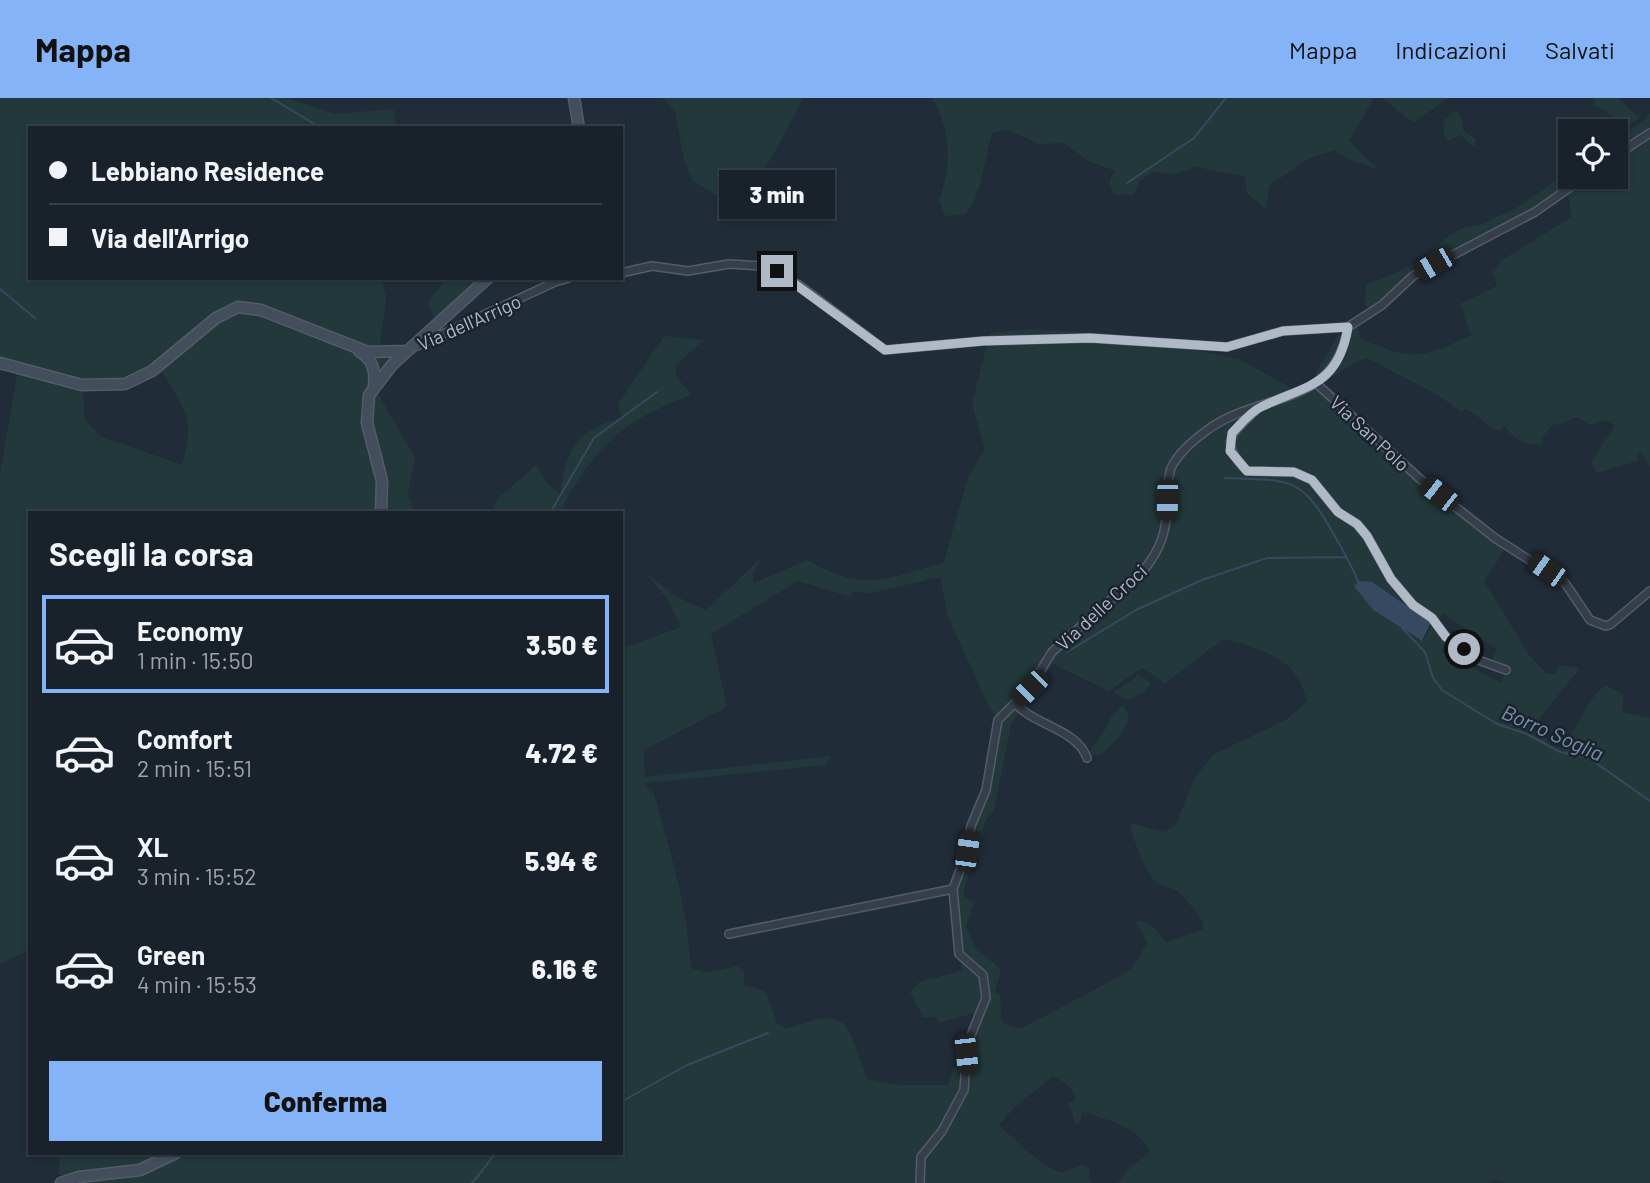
<!DOCTYPE html>
<html lang="it">
<meta charset="utf-8">
<style>
body{margin:0;font-family:Barlow,sans-serif;background:#222933;color:#f1f3f6;height:100vh;display:flex;flex-direction:column;font-size:26px;white-space:nowrap}
*{box-sizing:border-box;margin:0}
p{font-size:23px;color:#9fa3a9}
.icon{flex:none;width:38px;height:38px;fill:none;stroke:currentColor;stroke-width:2;stroke-linecap:round;stroke-linejoin:round}
.map{position:relative;flex:1;overflow:hidden}
.side{position:absolute;left:28px;top:413px;width:595px;height:644px;display:flex;flex-direction:column;background:#19212b;border-radius:0px;box-shadow:0 2px 5px #0004,0 0 0 2px #373e47}
.side>*{flex:none}
.hud{position:absolute;left:28px;top:28px;width:595px;height:154px;border-radius:0px;box-shadow:0 2px 5px #0004,0 0 0 2px #373e47;display:grid;align-content:center;height:154px;padding:0 21px;background:#19212b}
.controls{position:absolute;left:1558px;top:21px;display:grid;gap:14px}
.controls a{display:grid;place-items:center;width:70px;height:70px;border-radius:0px;background:#19212b;box-shadow:0 2px 5px #0004,0 0 0 2px #373e47;font-size:35px}
.end{position:absolute;width:32px;height:32px;margin:-16px;border:9px solid #b0b9c6;background:#111;box-shadow:0 0 0 4px #111}
.from{border-radius:50%}
.bubble{position:absolute;height:49px;border-radius:0px;background:#19212b;box-shadow:0 2px 5px #0004,0 0 0 2px #373e47;font-size:23px;font-weight:800;line-height:49px;text-align:center}
.car{position:absolute;width:21px;height:42px;margin:-21px -10px;border-radius:9px;box-shadow:0 0 5px 2px #0007;background:linear-gradient(#222 24%,#8ab4d8 0 40%,#222 0 76%,#8ab4d8 0 86%,#222 0)}
.hud b{display:flex;align-items:center;gap:24px;height:66px;font-size:26px}
.hud b+b{border-top:2px solid #373e47}
.hud i{width:18px;height:18px;background:#f1f3f6}
ul{padding:0;list-style:none}
li{display:flex;align-items:center;gap:21px;height:98px;margin:0 14px 10px;padding:0 7px;border:4px solid transparent;border-radius:0px}
li div{flex:1}
li b{display:block;font-size:26px}
li em{font-style:normal;font-weight:800}
li.selected{border-color:#84b4f7}
li>.icon{width:63px;height:63px;stroke-width:1.5}
h2{padding:0 21px;font-size:32px;line-height:84px}
.action{display:flex;gap:14px;margin-top:auto;padding:14px 21px}
.action a{flex:1;height:80px;border-radius:0px;background:#84b4f7;color:#111;font-size:28px;font-weight:800;line-height:80px;text-align:center}
header{display:flex;align-items:center;gap:42px;box-sizing:border-box;height:98px;padding:0 35px;background:#84b4f7;color:#111}
header strong{font-size:33px}
nav{display:flex;gap:38px;margin-inline-start:auto;font-size:24px}
.map>svg:first-child{display:block}
.green{fill:#23383a;fill-rule:evenodd}
.water{fill:#354961}
.lines{fill:none;stroke-linecap:round;stroke-linejoin:round}
.stream{stroke:#354961;stroke-width:2}
.street-casing{stroke:#535c67;stroke-width:10}
.secondary-casing{stroke:#535c67;stroke-width:13}
.street{stroke:#353e4a;stroke-width:7}
.secondary{stroke:#434e5d;stroke-width:10}
.route{stroke:#b0b9c6;stroke-width:9}
.labels{text-anchor:middle;dominant-baseline:central;stroke-width:5;stroke-linejoin:round;paint-order:stroke}
.street-label{font-size:19px;fill:#b0b9c6;stroke:#1b232e}
.water-label{font-size:21px;font-style:italic;fill:#7891ae;stroke:#1b232e}
</style>
<header>
<strong>Mappa</strong>
<nav><a>Mappa</a><a>Indicazioni</a><a>Salvati</a></nav>
</header>
<div class="map">
<svg width="1650" height="1085" viewBox="0 0 1650 1085">
<rect width="100%" height="100%" fill="#212c39"/>
<path class="green" d="M 0,0 L 287,0 L 334,16 L 393,11 L 397,30 L 30,30 L 30,180 L 382,180 L 386,201 L 379,254 L 407,253 L 374,288 L 415,360 L 408,395 L 414,415 L 30,415 L 30,852 L 0,866 L 0,375 L 18,272 L 0,265 ZM 159,269 C 183,309 196,318 182,367 L 100,338 L 85,321 L 82,288 L 125,286 Z
M 663,0 L 803,0 C 783,35 766,86 727,104 L 693,83 L 684,62 L 675,14 Z
M 932,0 L 1374,0 L 1349,43 L 1377,71 L 1348,61 L 1335,52 L 1309,60 L 1270,87 L 1265,111 L 1247,95 L 1244,78 L 1195,69 L 1177,76 L 1152,74 L 1140,83 L 1133,97 L 1114,96 C 1108,86 1108,82 1116,73 L 1088,63 L 1063,45 L 1039,46 L 1009,32 L 992,35 L 980,86 L 973,106 L 965,117 L 945,118 L 939,102 C 952,68 951,32 932,0 Z
M 1382,0 L 1448,0 L 1414,25 Z
M 1593,0 L 1618,0 L 1640,20 L 1626,27 L 1595,7 Z
M 1456,12 L 1463,23 L 1463,32 L 1476,41 L 1474,49 L 1460,37 L 1448,43 L 1443,34 L 1444,22 Z
M 1650,14 L 1650,369 L 1640,354 L 1637,357 L 1638,363 L 1597,375 L 1591,363 L 1615,328 L 1605,322 L 1590,327 L 1577,319 L 1561,326 L 1552,327 L 1543,339 L 1542,347 C 1523,346 1516,343 1504,328 L 1501,333 C 1485,331 1481,316 1465,311 L 1461,314 L 1438,297 L 1367,260 C 1349,264 1337,281 1320,283 L 1315,276 L 1336,240 L 1355,225 L 1362,241 C 1413,264 1423,260 1471,237 L 1460,206 L 1497,188 L 1493,175 L 1501,163 L 1571,119 L 1568,89 L 1541,108 L 1402,183 L 1373,211 L 1365,208 L 1366,186 L 1394,176 L 1430,157 L 1444,141 L 1462,130 L 1479,127 L 1516,110 L 1570,73 L 1570,79 L 1615,79 L 1615,43 L 1644,22 Z
M 447,180 L 488,180 L 436,226 L 428,203 Z
M 1031,231 L 1115,236 L 1239,261 L 1293,291 L 1311,284 L 1420,381 L 1508,447 L 1484,483 L 1529,557 L 1547,576 L 1557,575 L 1559,567 L 1580,570 L 1533,629 L 1551,647 L 1561,650 C 1579,630 1584,604 1605,587 L 1624,597 L 1622,614 L 1650,620 L 1650,1085 L 1506,1085 L 1494,1082 L 1489,1085 L 1118,1085 L 1128,1072 L 1150,1053 C 1134,1026 1114,1025 1087,1015 L 1082,1014 L 1079,1026 L 1075,1026 L 1071,1010 L 1067,1006 L 1075,1002 C 1075,989 1063,984 1053,978 L 1013,1011 L 999,1027 C 1018,1044 1037,1065 1061,1075 L 1083,1066 L 1089,1070 L 1089,1082 L 1093,1085 L 61,1085 L 66,1082 L 59,1075 L 60,1055 L 621,1055 L 621,551 L 681,529 L 667,501 L 644,473 L 675,498 L 706,512 L 760,461 L 753,478 L 754,485 L 807,462 C 866,495 880,482 940,466 L 944,463 L 968,378 L 985,352 L 972,305 L 990,235 ZM 940,479 L 948,519 L 991,613 L 998,622 L 987,692 L 969,737 L 953,802 L 962,873 L 919,884 L 910,894 L 923,919 L 935,919 L 939,925 L 975,915 L 948,987 L 901,987 L 867,981 C 846,925 851,906 786,931 L 777,925 L 765,893 L 744,887 L 744,874 L 737,868 L 706,875 L 691,870 C 688,810 670,753 654,695 L 647,689 L 646,685 L 826,667 L 830,658 L 645,679 L 644,652 L 727,609 L 711,536 L 798,483 L 851,499 L 852,494 L 871,495 ZM 1355,485 C 1382,491 1412,506 1432,527 L 1424,541 L 1419,542 L 1373,512 ZM 1443,516 L 1497,551 L 1492,561 L 1507,568 L 1501,585 L 1441,553 L 1447,544 L 1437,523 ZM 1223,541 C 1264,552 1295,558 1307,603 L 1286,622 L 1214,656 L 1195,679 L 1176,726 L 1165,734 L 1130,725 C 1131,737 1147,778 1157,785 C 1162,789 1171,789 1177,793 C 1187,801 1196,814 1203,824 L 1202,832 L 1166,844 C 1158,833 1151,822 1136,823 L 1147,845 L 1132,870 L 1120,878 L 1022,930 C 995,929 1003,917 1000,898 L 995,895 L 1001,871 L 977,852 L 966,829 L 974,806 L 963,797 L 968,777 L 980,758 L 984,725 L 994,712 L 1011,626 L 1053,566 L 1109,593 L 1142,570 L 1165,585 Z
M 664,238 L 704,242 L 675,268 L 677,279 L 691,297 C 624,323 600,344 564,406 L 563,415 L 491,415 L 497,401 L 536,367 L 549,387 L 560,396 C 566,353 576,331 621,320 L 618,306 Z
M 1138,577 L 1151,585 L 1145,594 L 1128,602 L 1113,595 Z
M 1123,607 L 1129,619 C 1126,633 1111,649 1099,658 L 1088,656 L 1110,624 L 1108,622 Z"/>
<path class="water" d="M 1359,483 L 1372,484 L 1431,524 L 1422,543 L 1373,512 L 1354,488 Z"/>
<g class="lines">
<path class="stream" d="M 271,0 L 321,30
M 1127,85 L 1194,40 L 1226,0
M 0,191 L 35,220
M 1225,380 C 1289,383 1300,376 1333,435 C 1342,451 1352,467 1358,484
M 550,415 L 594,340 L 657,294
M 1402,530 L 1425,554 L 1433,580 L 1442,592 L 1497,626 L 1527,636 L 1560,654 L 1589,660 L 1650,703
M 1067,554 L 1136,512 L 1202,482 L 1267,460 L 1346,459
M 621,1004 L 687,967 L 768,935
M 472,1085 L 496,1055"/>
<defs>
<path id="street" d="M 1615,58 L 1650,35
M 621,175 L 652,168 L 688,173 L 729,166 L 762,168 L 799,187 L 885,252 L 983,243 L 1090,240 L 1227,249 L 1283,233 L 1348,229 L 1382,207 L 1413,178 L 1535,114 L 1585,79
M 417,248 L 555,184 L 569,180
M 1317,286 L 1420,381 L 1495,440 L 1565,485 L 1590,522 L 1606,528 L 1611,526 L 1650,493
M 1255,313 C 1230,337 1219,344 1247,373 L 1294,374 L 1312,382 L 1338,414 L 1357,426 L 1367,438 L 1391,481 L 1413,507 L 1432,520 L 1446,539 L 1481,563 L 1506,572
M 1015,605 C 1033,627 1077,631 1087,660
M 729,836 L 953,791
M 920,1085 L 921,1059 L 942,1033 L 964,992 L 967,947 L 986,900 L 983,877 L 959,856 L 953,791 L 967,753 L 971,728 L 986,692 L 998,622 L 1030,590 L 1052,554 L 1143,473 C 1161,451 1167,433 1167,404 C 1168,393 1167,378 1172,368 C 1179,355 1195,341 1206,333 C 1258,293 1334,312 1348,229"/>
<path id="secondary" d="M 574,0 L 579,30
M 359,253 C 372,261 376,272 374,287
M 0,265 L 82,287 L 125,286 L 152,273 L 216,220 L 238,209 L 261,212 L 368,254 L 407,253
M 381,415 L 382,383 L 367,325 L 369,297 L 392,267 L 488,180
M 61,1085 L 79,1079 L 140,1072 L 176,1055"/>
</defs>
<use href="#street" class="street-casing"/>
<use href="#secondary" class="secondary-casing"/>
<use href="#street" class="street"/>
<use href="#secondary" class="secondary"/>
</g>
<g class="lines">
<path class="route" d="M 777,173 L 885,252 L 983,243 L 1090,240 L 1227,249 L 1283,233 L 1348,229 C 1338,289 1306,287 1261,309 C 1250,314 1240,327 1232,335 L 1230,353 L 1247,373 L 1294,374 L 1312,382 L 1338,414 L 1357,426 L 1367,438 L 1391,481 L 1413,507 L 1432,520 L 1446,539 L 1464,551"/>
</g>
<g class="labels">
<g class="street-label">
<text transform="translate(469 224) rotate(-24)">Via dell'Arrigo</text>
<text transform="translate(1370 335) rotate(43)">Via San Polo</text>
<text transform="translate(1101 509) rotate(-43)">Via delle Croci</text>
</g>
<g class="water-label">
<text transform="translate(1553 634) rotate(24)">Borro Soglia</text>
</g>
</g>
</svg>
<div class="controls">
<a><svg class="icon" aria-label="locate" viewBox="0 0 24 24"><circle cx="12" cy="12" r="6"/><path d="M12 2v4M12 18v4M2 12h4M18 12h4"/></svg></a>
</div>
<i class="end from" style="left:1464px;top:551px"></i>
<i class="end" style="left:777px;top:173px"></i>
<div class="bubble" style="left:719px;top:72px;width:116px">3 min</div>
<i class="car" style="left:1434px;top:166px;rotate:240deg"></i>
<i class="car" style="left:1439px;top:396px;rotate:308deg"></i>
<i class="car" style="left:1167px;top:402px;rotate:181deg"></i>
<i class="car" style="left:1547px;top:472px;rotate:305deg"></i>
<i class="car" style="left:1030px;top:590px;rotate:225deg"></i>
<i class="car" style="left:967px;top:753px;rotate:8deg"></i>
<i class="car" style="left:966px;top:956px;rotate:174deg"></i>
<div class="hud">
<b><i class="from"></i>Lebbiano Residence</b>
<b><i></i>Via dell'Arrigo</b>
</div>
<section class="side">
<h2>Scegli la corsa</h2>
<ul>
<li class="selected"><svg class="icon" aria-label="car" viewBox="0 0 24 24"><path d="M5 17H2v-5l4-1 3-4h7l3 4 3 1v5h-3M9 17h6M6 11h13"/><circle cx="7" cy="17" r="2"/><circle cx="17" cy="17" r="2"/></svg><div><b>Economy</b><p>1 min · 15:50</p></div><em>3.50 €</em></li>
<li><svg class="icon" aria-label="car" viewBox="0 0 24 24"><path d="M5 17H2v-5l4-1 3-4h7l3 4 3 1v5h-3M9 17h6M6 11h13"/><circle cx="7" cy="17" r="2"/><circle cx="17" cy="17" r="2"/></svg><div><b>Comfort</b><p>2 min · 15:51</p></div><em>4.72 €</em></li>
<li><svg class="icon" aria-label="car" viewBox="0 0 24 24"><path d="M5 17H2v-5l4-1 3-4h7l3 4 3 1v5h-3M9 17h6M6 11h13"/><circle cx="7" cy="17" r="2"/><circle cx="17" cy="17" r="2"/></svg><div><b>XL</b><p>3 min · 15:52</p></div><em>5.94 €</em></li>
<li><svg class="icon" aria-label="car" viewBox="0 0 24 24"><path d="M5 17H2v-5l4-1 3-4h7l3 4 3 1v5h-3M9 17h6M6 11h13"/><circle cx="7" cy="17" r="2"/><circle cx="17" cy="17" r="2"/></svg><div><b>Green</b><p>4 min · 15:53</p></div><em>6.16 €</em></li>
</ul>
<div class="action"><a>Conferma</a></div>
</section>
</div>
